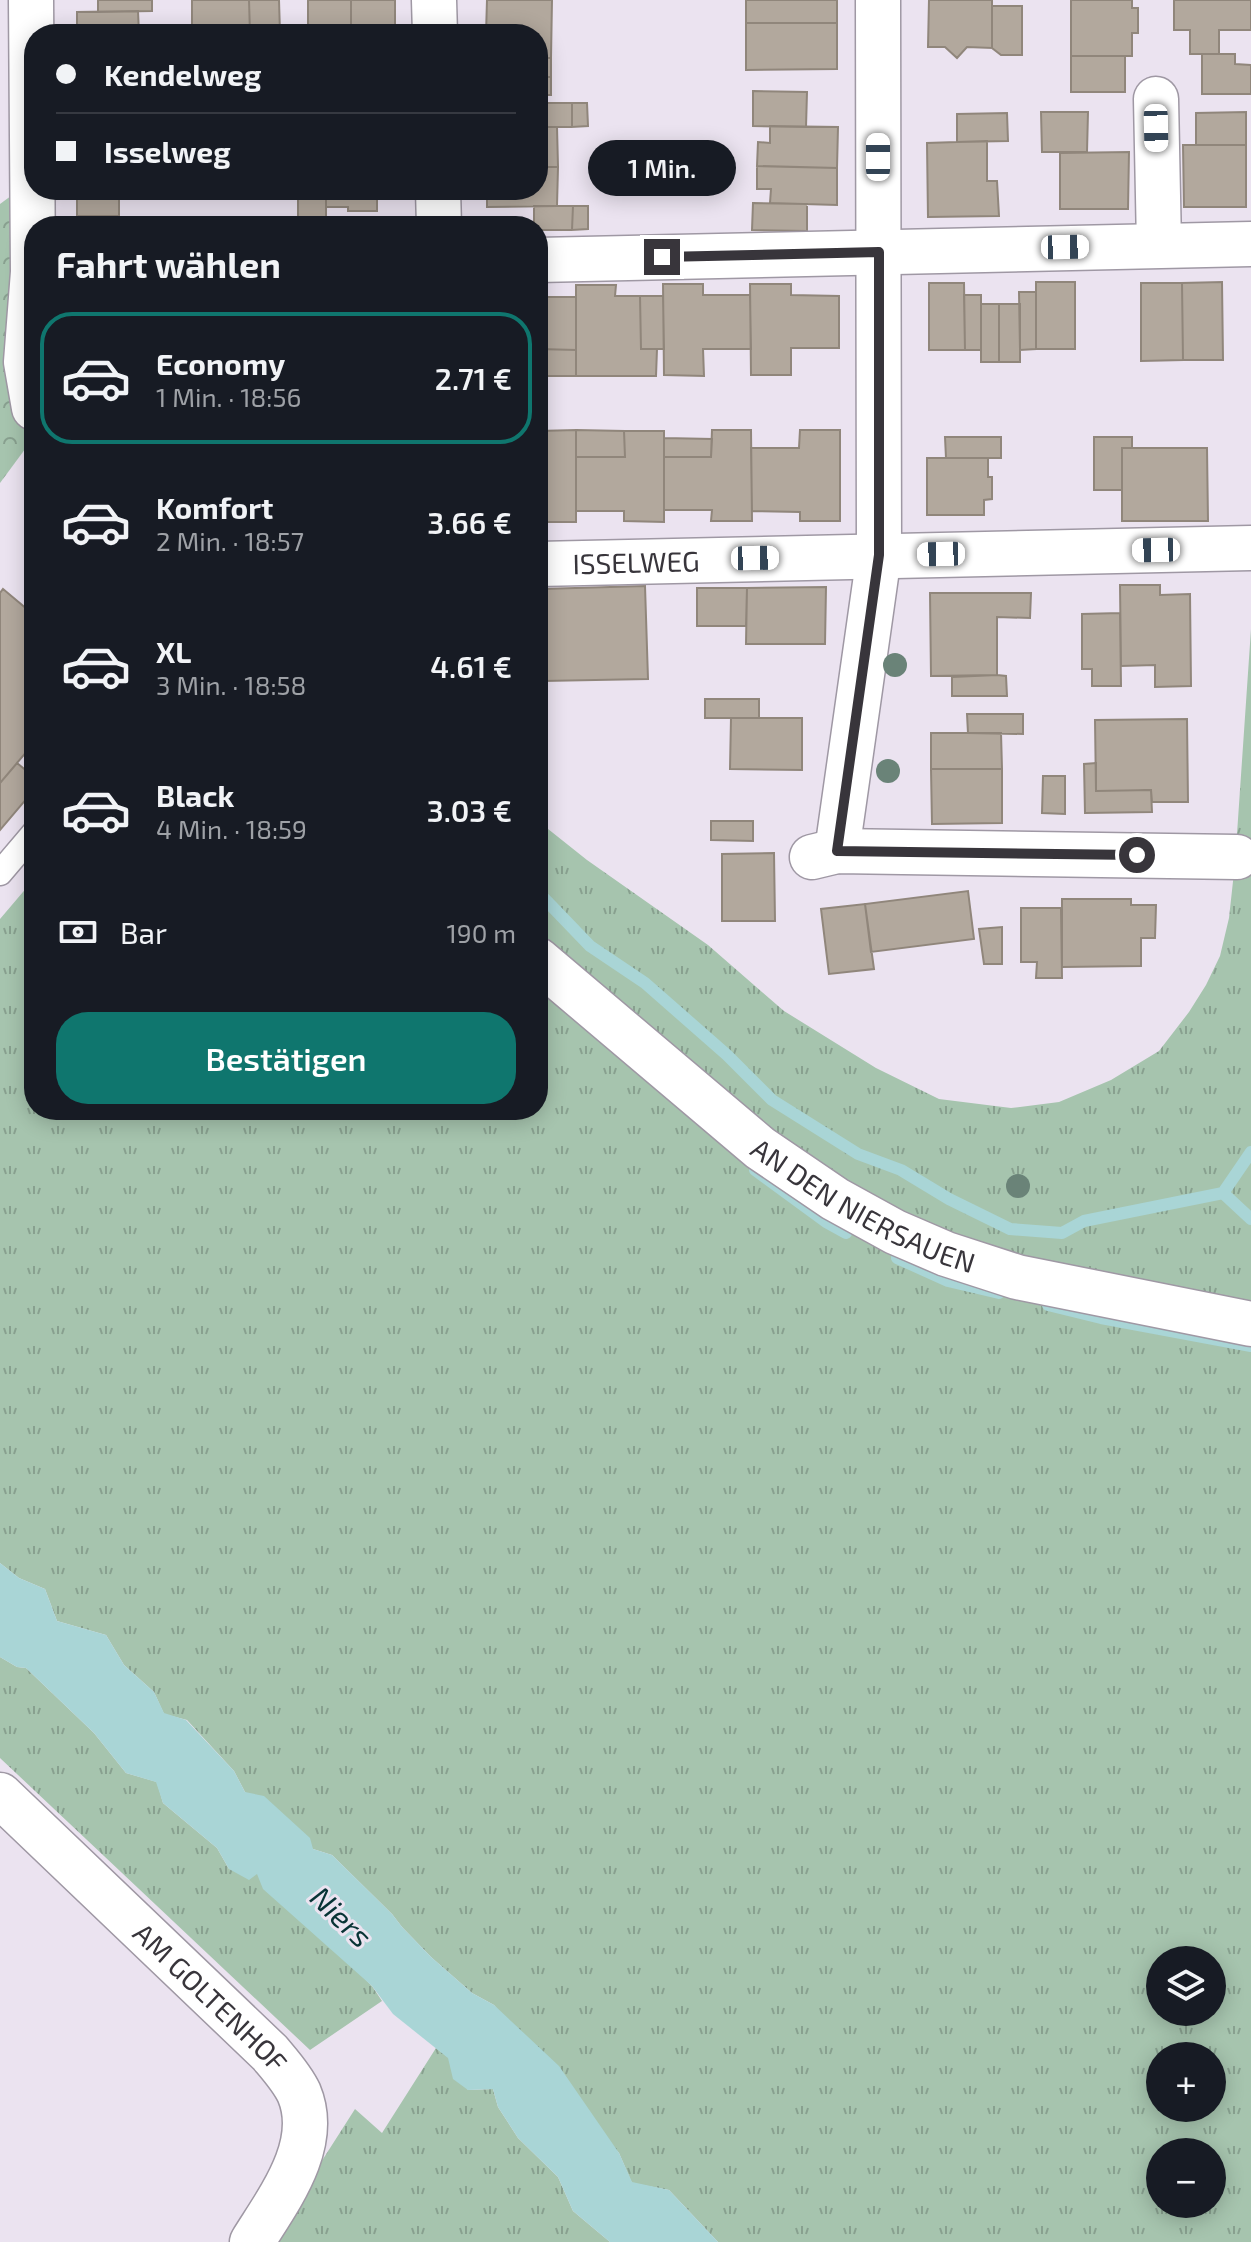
<!DOCTYPE html>
<html lang="de">
<meta charset="utf-8">
<style>
body{margin:0;font-family:"Exo 2",sans-serif;background:#242831;color:#f1f3f6;height:100vh;display:flex;flex-direction:column;font-size:30px;white-space:nowrap}
*{box-sizing:border-box;margin:0}
p{font-size:26px;color:#9ea1a6}
.icon{flex:none;width:44px;height:44px;fill:none;stroke:currentColor;stroke-width:2;stroke-linecap:round;stroke-linejoin:round}
.map{position:relative;flex:1;overflow:hidden}
.sheet{position:absolute;left:24px;top:216px;width:524px;height:904px;display:flex;flex-direction:column;background:#171b24;border-radius:32px;box-shadow:0 4px 20px #0003}
.sheet>*{flex:none}
.guide{position:absolute;left:24px;top:24px;width:524px;height:176px;border-radius:32px;box-shadow:0 4px 20px #0003;display:grid;align-content:center;height:176px;padding:0 32px;background:#171b24}
.controls{position:absolute;left:1146px;top:1946px;display:grid;gap:16px}
.controls a{display:grid;place-items:center;width:80px;height:80px;border-radius:50%;background:#171b24;box-shadow:0 4px 20px #0003;font-size:40px}
.end{position:absolute;width:36px;height:36px;margin:-18px;border:10px solid #38353b;background:#fff;box-shadow:0 0 0 4px #fff}
.from{border-radius:50%}
.bubble{position:absolute;height:56px;border-radius:28px;background:#171b24;box-shadow:0 4px 20px #0003;font-size:26px;font-weight:600;line-height:56px;text-align:center}
.car{position:absolute;width:24px;height:48px;margin:-24px -12px;border-radius:10px;box-shadow:0 0 6px 2px #0007;background:linear-gradient(#fff 24%,#345 0 40%,#fff 0 76%,#345 0 86%,#fff 0)}
.guide b{display:flex;align-items:center;gap:28px;height:76px;font-size:30px}
.guide b+b{border-top:2px solid #363941}
.guide i{width:20px;height:20px;background:#f1f3f6}
ul{padding:0;list-style:none}
li{display:flex;align-items:center;gap:24px;height:132px;margin:0 16px 12px;padding:0 16px;border:4px solid transparent;border-radius:32px}
li div{flex:1}
li b{display:block;font-size:30px}
li em{font-style:normal;font-weight:600}
li.selected{border-color:#0f766e}
li>.icon{width:72px;height:72px;stroke-width:1.5}
h2{padding:0 32px;font-size:36px;line-height:96px}
.pay{display:flex;align-items:center;gap:20px;height:88px;padding:0 32px;font-size:30px}
.pay p{margin-inline-start:auto}
.action{display:flex;gap:16px;margin-top:auto;padding:16px 32px}
.action a{flex:1;height:92px;border-radius:32px;background:#0f766e;color:#fff;font-size:32px;font-weight:600;line-height:92px;text-align:center}
.map>svg:first-child{display:block}
.grass{fill:url(#grass-tufts);fill-rule:evenodd}
.park{fill:url(#park-crowns)}
.water{fill:#a9d5d6}
.lines{fill:none;stroke-linecap:round;stroke-linejoin:round}
.stream{stroke:#a9d5d6;stroke-width:12}
.building{fill:#b2a89d;stroke:#90867b;stroke-width:2}
.lane-casing{stroke:#9f98a4;stroke-width:27}
.street-casing{stroke:#9f98a4;stroke-width:47}
.lane{stroke:#fff;stroke-width:24}
.street{stroke:#fff;stroke-width:44}
.tree{fill:#6a8378}
.route{stroke:#38353b;stroke-width:10}
.labels{text-anchor:middle;dominant-baseline:central;stroke-width:6;stroke-linejoin:round;paint-order:stroke}
.street-label{font-size:28px;fill:#38353b;stroke:#ebe3f0}
.water-label{font-size:30px;font-style:italic;fill:#073335;stroke:#ebe3f0}
</style>
<div class="map">
<svg width="1251" height="2242" viewBox="0 0 1251 2242">
<defs>
<pattern id="grass-tufts" width="24" height="20" patternUnits="userSpaceOnUse" patternTransform="scale(2)"><rect width="24" height="20" fill="#a6c4ae"/><path d="M3 7l-1-3M5 7V3M7 7l1-3M15 17l-1-3M17 17v-4M19 17l1-3" fill="none" stroke="#88a08f"/></pattern>
<pattern id="park-crowns" width="20" height="18" patternUnits="userSpaceOnUse" patternTransform="scale(2)"><rect width="20" height="18" fill="#a6c4ae"/><path d="M2 6a3 3 0 1 1 6 0M12 15a3 3 0 1 1 6 0" fill="none" stroke="#88a08f"/></pattern>
</defs>
<rect width="100%" height="100%" fill="#ebe3f0"/>
<path class="grass" d="M 1251,629 L 1251,2242 L 718,2242 L 669,2190 L 632,2183 L 619,2153 L 494,2005 L 472,1993 L 431,1957 L 402,1927 L 392,1914 L 332,1855 L 313,1849 L 245,1792 L 234,1771 L 187,1720 L 164,1714 L 154,1692 L 124,1665 L 106,1635 L 57,1621 L 45,1589 L 19,1578 L 0,1563 L 0,919 L 34,879 L 34,1110 L 538,1110 L 538,821 L 587,860 L 708,945 L 784,1011 L 876,1068 L 939,1099 L 1011,1108 L 1059,1102 L 1111,1080 L 1159,1051 L 1189,1012 L 1206,985 L 1220,956 L 1229,918 L 1235,863 ZM 1160,1960 L 1212,1960 L 1212,2012 L 1160,2012 ZM 1160,2056 L 1212,2056 L 1212,2108 L 1160,2108 ZM 1160,2152 L 1212,2152 L 1212,2204 L 1160,2204 Z
M 0,1657 L 17,1667 L 26,1668 L 94,1733 L 126,1773 L 157,1782 L 163,1803 L 217,1848 L 229,1869 L 257,1873 L 372,1986 L 382,2001 L 310,2050 L 0,1758 Z
M 436,2048 L 449,2058 L 468,2090 L 493,2089 L 498,2107 L 518,2138 L 558,2177 L 573,2211 L 610,2242 L 270,2242 L 355,2109 L 382,2133 Z"/>
<path class="park" d="M 34,179 L 34,437 L 0,483 L 0,204 Z"/>
<path class="water" d="M 0,1563 L 19,1578 L 45,1589 L 57,1621 L 106,1635 L 124,1665 L 154,1692 L 164,1713 L 186,1720 L 234,1771 L 245,1792 L 264,1796 L 310,1838 L 313,1849 L 332,1855 L 392,1914 L 402,1927 L 431,1957 L 472,1993 L 494,2005 L 559,2066 L 619,2153 L 632,2182 L 669,2190 L 718,2242 L 610,2242 L 573,2211 L 558,2177 L 518,2138 L 498,2107 L 493,2089 L 468,2090 L 453,2079 L 448,2058 L 393,2014 L 372,1986 L 263,1889 L 257,1874 L 249,1880 L 229,1869 L 217,1848 L 163,1803 L 156,1782 L 126,1773 L 94,1733 L 26,1668 L 17,1667 L 0,1657 Z"/>
<g class="lines">
<path class="stream" d="M 538,892 L 590,946 L 645,983 L 727,1055 L 772,1100 L 858,1154 L 901,1170 L 949,1199 L 1010,1229 L 1062,1233 L 1084,1221 L 1223,1193 L 1251,1152
M 755,1170 L 826,1222 L 846,1233
M 1223,1193 L 1251,1219
M 897,1258 L 948,1281 L 999,1293
M 1048,1305 L 1101,1318 L 1251,1346"/>
</g>
<path class="building" d="M 98,0 L 152,0 L 152,11 L 98,12 Z
M 192,0 L 249,0 L 250,34 L 192,34 Z
M 249,0 L 279,0 L 280,33 L 250,33 Z
M 308,0 L 351,0 L 351,34 L 308,34 Z
M 351,0 L 395,0 L 395,34 L 351,34 Z
M 487,0 L 552,0 L 551,58 L 538,58 L 538,34 L 486,34 Z
M 746,0 L 837,0 L 837,23 L 746,23 Z
M 929,0 L 992,0 L 992,48 L 967,47 L 957,58 L 945,47 L 928,47 Z
M 1071,0 L 1132,0 L 1132,8 L 1138,8 L 1138,33 L 1132,33 L 1132,56 L 1071,56 Z
M 1174,0 L 1251,0 L 1251,30 L 1219,30 L 1219,54 L 1190,54 L 1190,30 L 1174,30 Z
M 992,6 L 1022,6 L 1022,55 L 1001,55 L 992,48 Z
M 138,11 L 139,34 L 77,34 L 77,12 Z
M 746,23 L 837,23 L 837,69 L 746,70 Z
M 1202,54 L 1235,54 L 1235,64 L 1251,65 L 1251,94 L 1202,94 Z
M 1071,56 L 1125,56 L 1125,92 L 1071,92 Z
M 538,58 L 551,58 L 551,77 L 538,77 Z
M 538,77 L 551,77 L 551,95 L 538,95 Z
M 753,91 L 807,92 L 806,127 L 753,126 Z
M 538,103 L 572,103 L 572,127 L 538,127 Z
M 572,103 L 587,103 L 588,126 L 572,127 Z
M 1041,112 L 1088,112 L 1087,152 L 1042,152 Z
M 1246,112 L 1246,145 L 1196,145 L 1196,113 Z
M 1007,113 L 1008,141 L 957,142 L 957,114 Z
M 770,126 L 838,127 L 837,168 L 757,166 L 758,142 L 770,143 Z
M 538,127 L 557,127 L 558,167 L 538,167 Z
M 987,141 L 987,181 L 997,181 L 999,216 L 928,217 L 927,143 Z
M 1183,145 L 1246,145 L 1246,207 L 1184,207 Z
M 1129,152 L 1128,209 L 1060,209 L 1060,153 Z
M 757,166 L 837,168 L 837,205 L 770,203 L 771,189 L 757,189 Z
M 538,167 L 558,167 L 557,206 L 487,207 L 487,190 L 538,190 Z
M 77,190 L 129,190 L 129,197 L 77,197 Z
M 298,190 L 326,190 L 326,226 L 298,226 Z
M 326,190 L 377,190 L 377,211 L 348,211 L 348,207 L 326,207 Z
M 77,197 L 119,197 L 119,216 L 77,216 Z
M 753,203 L 807,204 L 807,231 L 752,230 Z
M 534,206 L 573,206 L 572,230 L 538,230 L 538,226 L 534,226 Z
M 573,206 L 588,206 L 588,229 L 572,230 Z
M 1036,282 L 1075,282 L 1075,349 L 1036,349 Z
M 1222,282 L 1223,360 L 1183,360 L 1182,283 Z
M 929,283 L 964,283 L 965,350 L 929,350 Z
M 1141,283 L 1182,283 L 1183,360 L 1141,361 Z
M 663,284 L 703,284 L 703,295 L 750,295 L 751,349 L 703,349 L 704,376 L 664,375 Z
M 750,284 L 791,284 L 791,295 L 839,296 L 839,348 L 791,348 L 791,375 L 751,375 Z
M 576,285 L 616,285 L 615,296 L 640,296 L 641,349 L 657,349 L 656,376 L 576,376 Z
M 1019,292 L 1036,292 L 1036,349 L 1020,350 Z
M 964,295 L 981,295 L 981,350 L 965,350 Z
M 640,296 L 663,296 L 664,349 L 641,349 Z
M 538,297 L 576,297 L 576,350 L 538,349 Z
M 981,304 L 999,304 L 999,362 L 981,362 Z
M 999,304 L 1020,304 L 1020,362 L 999,362 Z
M 538,349 L 576,350 L 576,376 L 538,376 Z
M 576,430 L 624,431 L 625,457 L 576,457 Z
M 576,430 L 576,522 L 538,522 L 538,431 Z
M 712,430 L 751,430 L 752,521 L 711,521 L 712,510 L 664,510 L 664,457 L 711,457 Z
M 800,430 L 840,430 L 840,521 L 800,521 L 800,512 L 752,511 L 751,448 L 799,448 Z
M 624,431 L 664,431 L 664,522 L 624,521 L 624,511 L 576,511 L 576,457 L 625,457 Z
M 945,437 L 1001,437 L 1001,458 L 946,458 Z
M 1094,437 L 1132,437 L 1132,448 L 1122,448 L 1122,490 L 1094,490 Z
M 664,438 L 712,439 L 711,457 L 664,457 Z
M 1122,448 L 1207,448 L 1208,521 L 1122,521 Z
M 927,458 L 988,458 L 988,477 L 992,477 L 992,499 L 984,500 L 984,515 L 927,515 Z
M 1120,585 L 1160,585 L 1160,595 L 1190,594 L 1191,686 L 1155,687 L 1155,665 L 1121,666 Z
M 645,586 L 648,679 L 543,681 L 541,589 Z
M 826,587 L 825,644 L 746,644 L 747,588 Z
M 697,588 L 747,588 L 746,626 L 697,626 Z
M 3,589 L 34,615 L 34,743 L 0,783 L 0,593 Z
M 930,593 L 1031,593 L 1030,618 L 997,617 L 997,675 L 931,676 Z
M 1120,613 L 1121,686 L 1092,686 L 1092,669 L 1082,669 L 1082,614 Z
M 997,675 L 1006,676 L 1007,696 L 952,696 L 952,677 Z
M 705,699 L 759,699 L 759,718 L 705,718 Z
M 967,714 L 1023,714 L 1023,734 L 968,733 Z
M 731,718 L 802,718 L 802,770 L 730,769 Z
M 1187,719 L 1188,802 L 1152,802 L 1151,790 L 1096,791 L 1095,720 Z
M 931,733 L 1001,733 L 1002,769 L 931,769 Z
M 17,763 L 34,777 L 34,790 L 0,830 L 0,783 Z
M 1096,763 L 1096,791 L 1151,790 L 1152,812 L 1085,813 L 1084,764 Z
M 931,769 L 1002,769 L 1002,823 L 932,824 Z
M 1043,776 L 1065,776 L 1065,814 L 1042,813 Z
M 711,821 L 753,821 L 753,841 L 711,840 Z
M 774,853 L 775,921 L 722,921 L 722,854 Z
M 968,891 L 974,939 L 871,952 L 865,904 Z
M 1062,899 L 1131,899 L 1131,905 L 1156,905 L 1155,938 L 1141,938 L 1141,966 L 1062,967 Z
M 865,904 L 874,969 L 829,974 L 821,909 Z
M 1021,908 L 1061,908 L 1062,978 L 1036,978 L 1037,962 L 1021,962 Z
M 1002,927 L 1002,964 L 984,964 L 979,929 Z"/>
<g class="lines">
<defs>
<path id="lane" d="M 0,873 L 34,833"/>
<g id="street">
<path d="M 31,0 L 33,272 L 26,362 L 34,408"/>
<path d="M 434,0 L 435,34"/>
<path d="M 1156,99 L 1159,245"/>
<path d="M 438,190 L 439,226"/>
<path d="M 538,260 L 1251,244"/>
<path id="s1" d="M 538,564 L 1251,548"/>
<path d="M 837,851 L 879,555 L 878,0"/>
<path d="M 812,857 L 837,851 L 1237,857"/>
<path id="s2" d="M 538,960 L 760,1148 L 835,1199 L 895,1232 L 946,1254 L 1017,1277 L 1251,1324"/>
<path id="s3" d="M 0,1795 L 270,2053 C 280,2065 292,2078 299,2093 C 321,2145 278,2200 252,2242"/>
</g>
</defs>
<use href="#lane" class="lane-casing"/>
<use href="#street" class="street-casing"/>
<use href="#lane" class="lane"/>
<use href="#street" class="street"/>
</g>
<g class="tree">
<circle cx="895" cy="665" r="12"/>
<circle cx="888" cy="771" r="12"/>
<circle cx="1018" cy="1186" r="12"/>
</g>
<g class="lines">
<path class="route" d="M 662,257 L 879,252 L 879,555 L 837,851 L 1137,855"/>
</g>
<g class="labels">
<g class="street-label">
<text stroke="none"><textPath href="#s1" startOffset="98">ISSELWEG</textPath></text>
<text stroke="none"><textPath href="#s2" startOffset="410">AN DEN NIERSAUEN</textPath></text>
<text stroke="none"><textPath href="#s3" startOffset="292">AM GOLTENHOF</textPath></text>
</g>
<g class="water-label">
<text transform="translate(342 1916) rotate(44)">Niers</text>
</g>
</g>
</svg>
<div class="controls">
<a><svg class="icon" aria-label="layers" viewBox="0 0 24 24"><path d="M12 4l9 5-9 5-9-5zM3 14l9 5 9-5"/></svg></a>
<a>+</a>
<a>−</a>
</div>
<i class="end from" style="left:1137px;top:855px"></i>
<i class="end" style="left:662px;top:257px"></i>
<div class="bubble" style="left:588px;top:140px;width:148px">1 Min.</div>
<i class="car" style="left:1156px;top:128px;rotate:179deg"></i>
<i class="car" style="left:878px;top:157px;rotate:0deg"></i>
<i class="car" style="left:1065px;top:247px;rotate:89deg"></i>
<i class="car" style="left:1156px;top:550px;rotate:269deg"></i>
<i class="car" style="left:941px;top:554px;rotate:269deg"></i>
<i class="car" style="left:755px;top:558px;rotate:89deg"></i>
<div class="guide">
<b><i class="from"></i>Kendelweg</b>
<b><i></i>Isselweg</b>
</div>
<section class="sheet">
<h2>Fahrt wählen</h2>
<ul>
<li class="selected"><svg class="icon" aria-label="car" viewBox="0 0 24 24"><path d="M5 17H2v-5l4-1 3-4h7l3 4 3 1v5h-3M9 17h6M6 11h13"/><circle cx="7" cy="17" r="2"/><circle cx="17" cy="17" r="2"/></svg><div><b>Economy</b><p>1 Min. · 18:56</p></div><em>2.71 €</em></li>
<li><svg class="icon" aria-label="car" viewBox="0 0 24 24"><path d="M5 17H2v-5l4-1 3-4h7l3 4 3 1v5h-3M9 17h6M6 11h13"/><circle cx="7" cy="17" r="2"/><circle cx="17" cy="17" r="2"/></svg><div><b>Komfort</b><p>2 Min. · 18:57</p></div><em>3.66 €</em></li>
<li><svg class="icon" aria-label="car" viewBox="0 0 24 24"><path d="M5 17H2v-5l4-1 3-4h7l3 4 3 1v5h-3M9 17h6M6 11h13"/><circle cx="7" cy="17" r="2"/><circle cx="17" cy="17" r="2"/></svg><div><b>XL</b><p>3 Min. · 18:58</p></div><em>4.61 €</em></li>
<li><svg class="icon" aria-label="car" viewBox="0 0 24 24"><path d="M5 17H2v-5l4-1 3-4h7l3 4 3 1v5h-3M9 17h6M6 11h13"/><circle cx="7" cy="17" r="2"/><circle cx="17" cy="17" r="2"/></svg><div><b>Black</b><p>4 Min. · 18:59</p></div><em>3.03 €</em></li>
</ul>
<div class="pay"><svg class="icon" aria-label="cash" viewBox="0 0 24 24"><path d="M3 7h18v10H3z"/><circle cx="12" cy="12" r="2"/></svg>Bar<p>190 m</p></div>
<div class="action"><a>Bestätigen</a></div>
</section>
</div>
